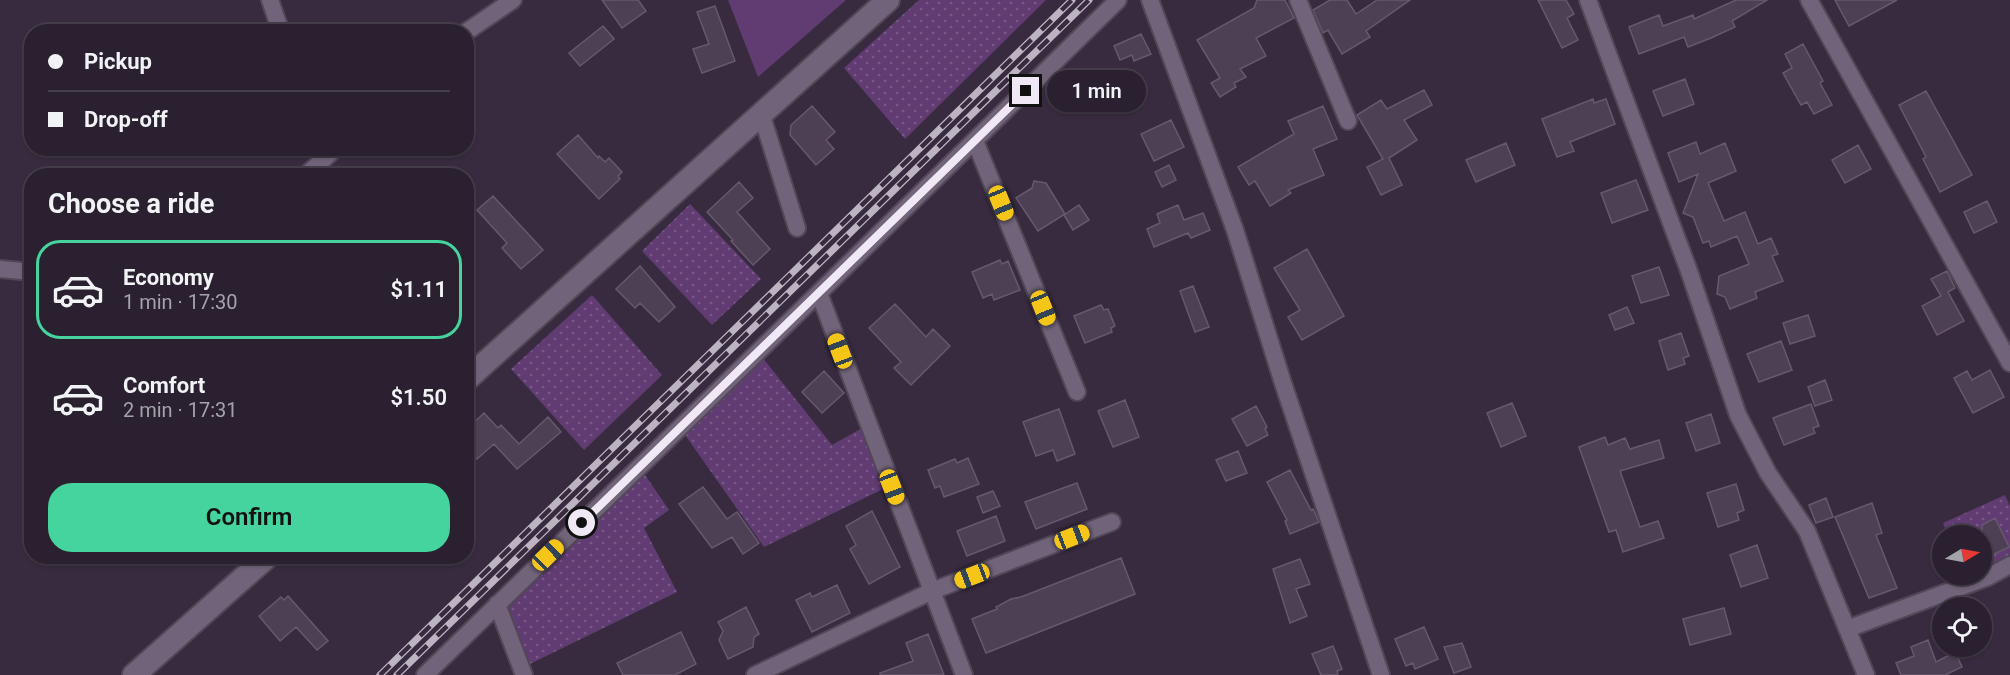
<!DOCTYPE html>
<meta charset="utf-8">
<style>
body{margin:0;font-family:Roboto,sans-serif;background:#362d3b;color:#f1f3f6;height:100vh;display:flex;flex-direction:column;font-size:22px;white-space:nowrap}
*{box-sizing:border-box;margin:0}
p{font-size:20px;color:#a5a3aa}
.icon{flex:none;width:33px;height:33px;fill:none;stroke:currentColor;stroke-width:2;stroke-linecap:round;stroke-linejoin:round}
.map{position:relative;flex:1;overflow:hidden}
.side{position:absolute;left:24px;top:168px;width:450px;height:396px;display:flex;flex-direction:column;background:#2a202f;border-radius:24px;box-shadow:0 2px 4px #0004,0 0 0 2px #463e4b}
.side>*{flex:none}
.guide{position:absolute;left:24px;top:24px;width:450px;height:132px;border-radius:24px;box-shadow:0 2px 4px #0004,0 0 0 2px #463e4b;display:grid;align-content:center;height:132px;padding:0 24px;background:#2a202f}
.needle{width:39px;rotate:80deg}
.fabs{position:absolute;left:1932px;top:525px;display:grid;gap:12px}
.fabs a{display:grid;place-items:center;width:60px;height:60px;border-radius:50%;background:#2a202f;box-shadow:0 2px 4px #0004,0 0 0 2px #463e4b;font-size:30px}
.end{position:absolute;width:27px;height:27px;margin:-14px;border:8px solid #f0e8f4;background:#111;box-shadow:0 0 0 3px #111}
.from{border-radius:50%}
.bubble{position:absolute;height:42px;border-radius:21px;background:#2a202f;box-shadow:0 2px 4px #0004,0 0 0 2px #463e4b;font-size:20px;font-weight:600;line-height:42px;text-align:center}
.car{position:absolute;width:18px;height:36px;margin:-18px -9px;border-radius:8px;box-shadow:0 0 4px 2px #0007;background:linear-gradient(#f5c518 24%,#345 0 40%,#f5c518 0 76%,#345 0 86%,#f5c518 0)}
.guide b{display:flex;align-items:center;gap:21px;height:57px;font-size:22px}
.guide b+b{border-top:2px solid #463e4b}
.guide i{width:15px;height:15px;background:#f1f3f6}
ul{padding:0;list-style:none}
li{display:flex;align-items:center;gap:18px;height:99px;margin:0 12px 9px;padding:0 12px;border:3px solid transparent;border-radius:24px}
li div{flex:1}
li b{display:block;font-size:22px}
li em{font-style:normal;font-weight:600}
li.selected{border-color:#46d49e}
li>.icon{width:54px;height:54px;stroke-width:1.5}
h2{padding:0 24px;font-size:27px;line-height:72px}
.cta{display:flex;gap:12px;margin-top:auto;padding:12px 24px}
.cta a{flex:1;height:69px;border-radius:24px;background:#46d49e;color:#111;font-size:24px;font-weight:600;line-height:69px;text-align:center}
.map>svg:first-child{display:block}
.grass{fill:url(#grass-dots)}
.green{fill:#613c73}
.building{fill:#4d4054;stroke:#66586e;stroke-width:1.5}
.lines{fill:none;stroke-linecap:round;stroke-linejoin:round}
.street-casing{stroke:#514757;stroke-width:20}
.secondary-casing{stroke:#514757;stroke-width:26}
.street{stroke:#716379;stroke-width:16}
.secondary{stroke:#716379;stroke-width:22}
.rail-casing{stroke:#bdb4c2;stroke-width:7}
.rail{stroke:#382b3f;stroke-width:4.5;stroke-dasharray:14;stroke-linecap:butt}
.route{stroke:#f0e8f4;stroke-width:8}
</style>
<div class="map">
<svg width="2010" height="675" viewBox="0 0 2010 675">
<defs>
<pattern id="grass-dots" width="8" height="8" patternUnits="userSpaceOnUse" patternTransform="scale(1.5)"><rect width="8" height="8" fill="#613c73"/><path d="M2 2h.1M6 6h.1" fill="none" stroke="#785888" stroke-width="1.8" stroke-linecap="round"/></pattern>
</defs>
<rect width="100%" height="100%" fill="#382b3f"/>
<path class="grass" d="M 919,0 L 1046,0 L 905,139 L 844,68 Z
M 690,204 L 761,279 L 712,325 L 642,251 Z
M 592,295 L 662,375 L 584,450 L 511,369 Z
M 762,357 L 832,445 L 864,427 L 885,488 L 764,547 L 683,432 Z
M 643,472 L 669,510 L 644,528 L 677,592 L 530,664 L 508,608 Z
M 2005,495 L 2010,506 L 2010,557 L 1982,572 L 1982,536 L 1948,535 L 1943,523 Z"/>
<path class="green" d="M 728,0 L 846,0 L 758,77 Z"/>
<path class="building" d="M 602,0 L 638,0 L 646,11 L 622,28 Z
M 1257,0 L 1285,0 L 1294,18 L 1256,38 L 1266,56 L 1240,69 L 1246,77 L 1234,83 L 1236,87 L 1220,97 L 1211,83 L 1220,78 L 1197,40 L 1254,8 Z
M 1330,0 L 1347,0 L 1356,14 L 1377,0 L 1410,0 L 1366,31 L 1370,37 L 1342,54 L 1328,30 L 1323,33 L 1313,10 Z
M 1538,0 L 1566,0 L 1574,14 L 1567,18 L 1578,40 L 1562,48 Z
M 1736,0 L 1767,0 L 1732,21 L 1735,27 L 1711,38 L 1688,47 L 1684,37 L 1639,54 L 1629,27 L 1659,15 L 1663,26 L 1693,15 L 1694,19 Z
M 1835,0 L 1897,0 L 1849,26 Z
M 715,6 L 735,61 L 702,73 L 693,49 L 709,44 L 697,12 Z
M 603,26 L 614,39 L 580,66 L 569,53 Z
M 1141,34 L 1151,54 L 1134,61 L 1132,55 L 1120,60 L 1114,46 Z
M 1803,44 L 1823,81 L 1820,83 L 1832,105 L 1814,114 L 1807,102 L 1801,105 L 1783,73 L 1792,68 L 1785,54 Z
M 1685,79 L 1694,104 L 1663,116 L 1653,91 Z
M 1424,90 L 1432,105 L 1404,120 L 1417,140 L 1389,158 L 1402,185 L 1381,195 L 1367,167 L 1383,159 L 1357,115 L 1381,100 L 1387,109 Z
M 1926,91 L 1972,175 L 1940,192 L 1923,159 L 1926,157 L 1899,105 Z
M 1593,99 L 1594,103 L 1606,99 L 1615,124 L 1570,142 L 1574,151 L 1557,157 L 1542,119 Z
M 812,106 L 835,132 L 826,140 L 834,149 L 816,165 L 790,135 L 791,125 Z
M 1323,106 L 1337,139 L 1313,149 L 1324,175 L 1288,190 L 1291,193 L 1270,206 L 1255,181 L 1249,185 L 1238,167 L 1294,134 L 1288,121 Z
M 1171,120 L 1184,147 L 1154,161 L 1141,134 Z
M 578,135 L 598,158 L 599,156 L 605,162 L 609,158 L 622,172 L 618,176 L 620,179 L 599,199 L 557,154 Z
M 1696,142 L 1700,154 L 1725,143 L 1736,171 L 1708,183 L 1724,221 L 1745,212 L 1758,244 L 1771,238 L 1778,254 L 1772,256 L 1783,281 L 1755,292 L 1757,298 L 1730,309 L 1725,297 L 1717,294 L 1719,276 L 1749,264 L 1737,236 L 1711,247 L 1709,241 L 1703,243 L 1693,217 L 1683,213 L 1698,174 L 1679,182 L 1668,153 Z
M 1506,143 L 1515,165 L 1476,182 L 1466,160 Z
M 1858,145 L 1871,169 L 1845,183 L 1832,160 Z
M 1169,165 L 1176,180 L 1162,187 L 1155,172 Z
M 1636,180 L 1648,210 L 1612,223 L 1601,193 Z
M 1034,181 L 1046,183 L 1065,214 L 1038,231 L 1016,198 L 1032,188 Z
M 739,182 L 753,198 L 737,212 L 770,249 L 753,265 L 731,241 L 733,240 L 707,212 Z
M 493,196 L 543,250 L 521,269 L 502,248 L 507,243 L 477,210 Z
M 1987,201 L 1997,222 L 1974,233 L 1964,212 Z
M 1079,205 L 1089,220 L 1073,230 L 1064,215 Z
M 1178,205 L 1184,220 L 1203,213 L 1210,230 L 1191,238 L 1188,233 L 1154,247 L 1147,229 L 1160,223 L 1157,214 Z
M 1307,249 L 1344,316 L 1302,340 L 1288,317 L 1300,310 L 1274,268 Z
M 1000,260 L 1002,264 L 1008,261 L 1020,290 L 994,300 L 992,294 L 983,298 L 972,272 Z
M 640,266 L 675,307 L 659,322 L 640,303 L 635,308 L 616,289 Z
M 1659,267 L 1669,295 L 1641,303 L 1632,276 Z
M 1947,271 L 1955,288 L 1948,292 L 1964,321 L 1937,335 L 1922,306 L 1941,296 L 1931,279 Z
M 1193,286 L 1209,327 L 1195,332 L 1180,291 Z
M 895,304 L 926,337 L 933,329 L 950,346 L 911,385 L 894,368 L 901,362 L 869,328 Z
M 1101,305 L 1104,310 L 1108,309 L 1115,326 L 1111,328 L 1112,332 L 1085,343 L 1074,316 Z
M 1627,307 L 1634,323 L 1615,330 L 1609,315 Z
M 1808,315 L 1815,336 L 1790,344 L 1783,323 Z
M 1681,333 L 1689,356 L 1683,358 L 1685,364 L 1668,370 L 1659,341 Z
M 1781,341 L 1792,370 L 1759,382 L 1747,354 Z
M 1990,370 L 2004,397 L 1973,413 L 1954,378 L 1967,371 L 1972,380 Z
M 824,371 L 844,393 L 822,413 L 802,392 Z
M 1825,380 L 1832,400 L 1815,406 L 1808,387 Z
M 1125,400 L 1139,437 L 1113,447 L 1098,411 Z
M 1512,403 L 1526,436 L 1501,447 L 1487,413 Z
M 1811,404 L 1819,426 L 1813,428 L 1815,433 L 1784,445 L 1773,418 Z
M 1256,406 L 1267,427 L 1265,429 L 1268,435 L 1247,446 L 1232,419 Z
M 1059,409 L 1075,454 L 1057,461 L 1053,450 L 1036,456 L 1023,422 Z
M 484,413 L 498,428 L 501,425 L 519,444 L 548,417 L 561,432 L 517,469 L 494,444 L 477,459 L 466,447 L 466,430 Z
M 1711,414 L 1720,443 L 1696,451 L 1686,423 Z
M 1605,437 L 1608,445 L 1625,438 L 1630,449 L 1659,440 L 1664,458 L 1620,471 L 1640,527 L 1658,521 L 1664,538 L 1623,552 L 1616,530 L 1609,532 L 1579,447 Z
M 1238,451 L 1247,473 L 1226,481 L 1216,460 Z
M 968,458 L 979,484 L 944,497 L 940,486 L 935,488 L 928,470 L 955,459 L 957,463 Z
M 1290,470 L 1311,510 L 1313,509 L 1319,522 L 1290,534 L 1285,521 L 1287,520 L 1267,482 Z
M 1077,483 L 1087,509 L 1036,529 L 1025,502 Z
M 1736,484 L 1744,510 L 1737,513 L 1739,520 L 1718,527 L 1707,493 Z
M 703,487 L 727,519 L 737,512 L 759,543 L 743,554 L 732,537 L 712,548 L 679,504 Z
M 993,491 L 1000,506 L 983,513 L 977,497 Z
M 1826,498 L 1833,517 L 1816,523 L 1809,505 Z
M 1872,503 L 1882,533 L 1876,535 L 1897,588 L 1869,598 L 1835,517 Z
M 872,511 L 900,567 L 869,584 L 850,549 L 856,545 L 846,526 Z
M 996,516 L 1005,541 L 967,556 L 957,531 Z
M 1995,518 L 2009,547 L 1982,560 L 1982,525 Z
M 1757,545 L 1768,578 L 1741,587 L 1730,555 Z
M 1121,558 L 1135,594 L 986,653 L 972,619 L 997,609 L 996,607 L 1011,599 L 1021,597 Z
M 1300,559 L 1310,584 L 1296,589 L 1307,616 L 1290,623 L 1273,569 Z
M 837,585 L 850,613 L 812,632 L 796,600 L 810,593 L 812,597 Z
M 288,596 L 328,641 L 317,650 L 296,627 L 280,641 L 259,616 L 281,597 L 284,600 Z
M 746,607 L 759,634 L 754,637 L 753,647 L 728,659 L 719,640 L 723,631 L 718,622 Z
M 1724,608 L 1731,634 L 1690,645 L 1683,619 Z
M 1424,627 L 1438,659 L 1415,669 L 1413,663 L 1406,666 L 1395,639 Z
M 681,632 L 696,664 L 675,675 L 623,675 L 617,663 Z
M 928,634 L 944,675 L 880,675 L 880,673 L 913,661 L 906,643 Z
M 1928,640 L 1936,662 L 1955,652 L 1962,667 L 1945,675 L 1901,675 L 1896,663 L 1914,656 L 1911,647 Z
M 1462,643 L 1471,667 L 1454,673 L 1444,647 Z
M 1333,646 L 1342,669 L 1337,671 L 1338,675 L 1321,675 L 1312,654 Z"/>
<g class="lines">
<defs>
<path id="street" d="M 270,0 L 281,32
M 1150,0 L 1235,230 L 1283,383 L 1381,675
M 1298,0 L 1348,121
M 1588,0 L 1689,271 L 1738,415 L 1768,473 L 1807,531 L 1866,675
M 1809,0 L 2010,363
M 466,32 L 513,0
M 761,113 L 797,228
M 975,141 L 1077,392
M 305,176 L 336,148
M 0,269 L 32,272
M 819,293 L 964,675
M 497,604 L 524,675
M 1847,629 L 1988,577 L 2010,565
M 425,675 L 831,281 L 1118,0
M 755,675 L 932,591 L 1112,522"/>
<path id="secondary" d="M 466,380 L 888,0
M 134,675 L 268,556"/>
</defs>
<use href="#street" class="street-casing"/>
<use href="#secondary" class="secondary-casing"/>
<use href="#street" class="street"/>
<use href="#secondary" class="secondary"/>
<defs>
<path id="rail" d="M 380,675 L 1072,0
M 397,675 L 1089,0"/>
</defs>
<use href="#rail" class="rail-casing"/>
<use href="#rail" class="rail"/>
</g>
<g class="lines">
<path class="route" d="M 582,523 L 1026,91"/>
</g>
</svg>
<div class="fabs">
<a><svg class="needle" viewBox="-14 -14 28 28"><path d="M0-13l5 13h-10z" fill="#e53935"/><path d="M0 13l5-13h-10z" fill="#a5a3aa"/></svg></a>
<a><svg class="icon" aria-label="locate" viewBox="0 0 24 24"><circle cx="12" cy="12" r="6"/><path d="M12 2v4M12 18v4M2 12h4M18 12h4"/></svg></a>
</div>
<i class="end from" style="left:582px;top:523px"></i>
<i class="end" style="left:1026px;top:91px"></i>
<div class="bubble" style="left:1047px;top:70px;width:99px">1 min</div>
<i class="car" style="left:1001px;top:203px;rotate:158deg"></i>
<i class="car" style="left:1043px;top:308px;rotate:158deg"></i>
<i class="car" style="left:840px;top:351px;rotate:339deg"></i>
<i class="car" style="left:892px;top:487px;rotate:159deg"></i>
<i class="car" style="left:1072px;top:537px;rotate:69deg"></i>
<i class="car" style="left:548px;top:555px;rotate:46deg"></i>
<i class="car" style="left:972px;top:576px;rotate:249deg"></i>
<div class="guide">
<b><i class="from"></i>Pickup</b>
<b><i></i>Drop-off</b>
</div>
<section class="side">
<h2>Choose a ride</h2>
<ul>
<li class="selected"><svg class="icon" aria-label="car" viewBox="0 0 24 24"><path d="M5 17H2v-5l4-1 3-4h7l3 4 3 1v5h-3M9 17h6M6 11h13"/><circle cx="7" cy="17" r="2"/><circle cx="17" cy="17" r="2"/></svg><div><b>Economy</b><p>1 min · 17:30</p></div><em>$1.11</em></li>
<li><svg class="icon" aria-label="car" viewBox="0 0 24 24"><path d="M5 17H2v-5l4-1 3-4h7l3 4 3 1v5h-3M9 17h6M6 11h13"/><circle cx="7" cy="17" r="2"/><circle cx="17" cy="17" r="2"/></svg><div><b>Comfort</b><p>2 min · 17:31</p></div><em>$1.50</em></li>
</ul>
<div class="cta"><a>Confirm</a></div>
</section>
</div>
